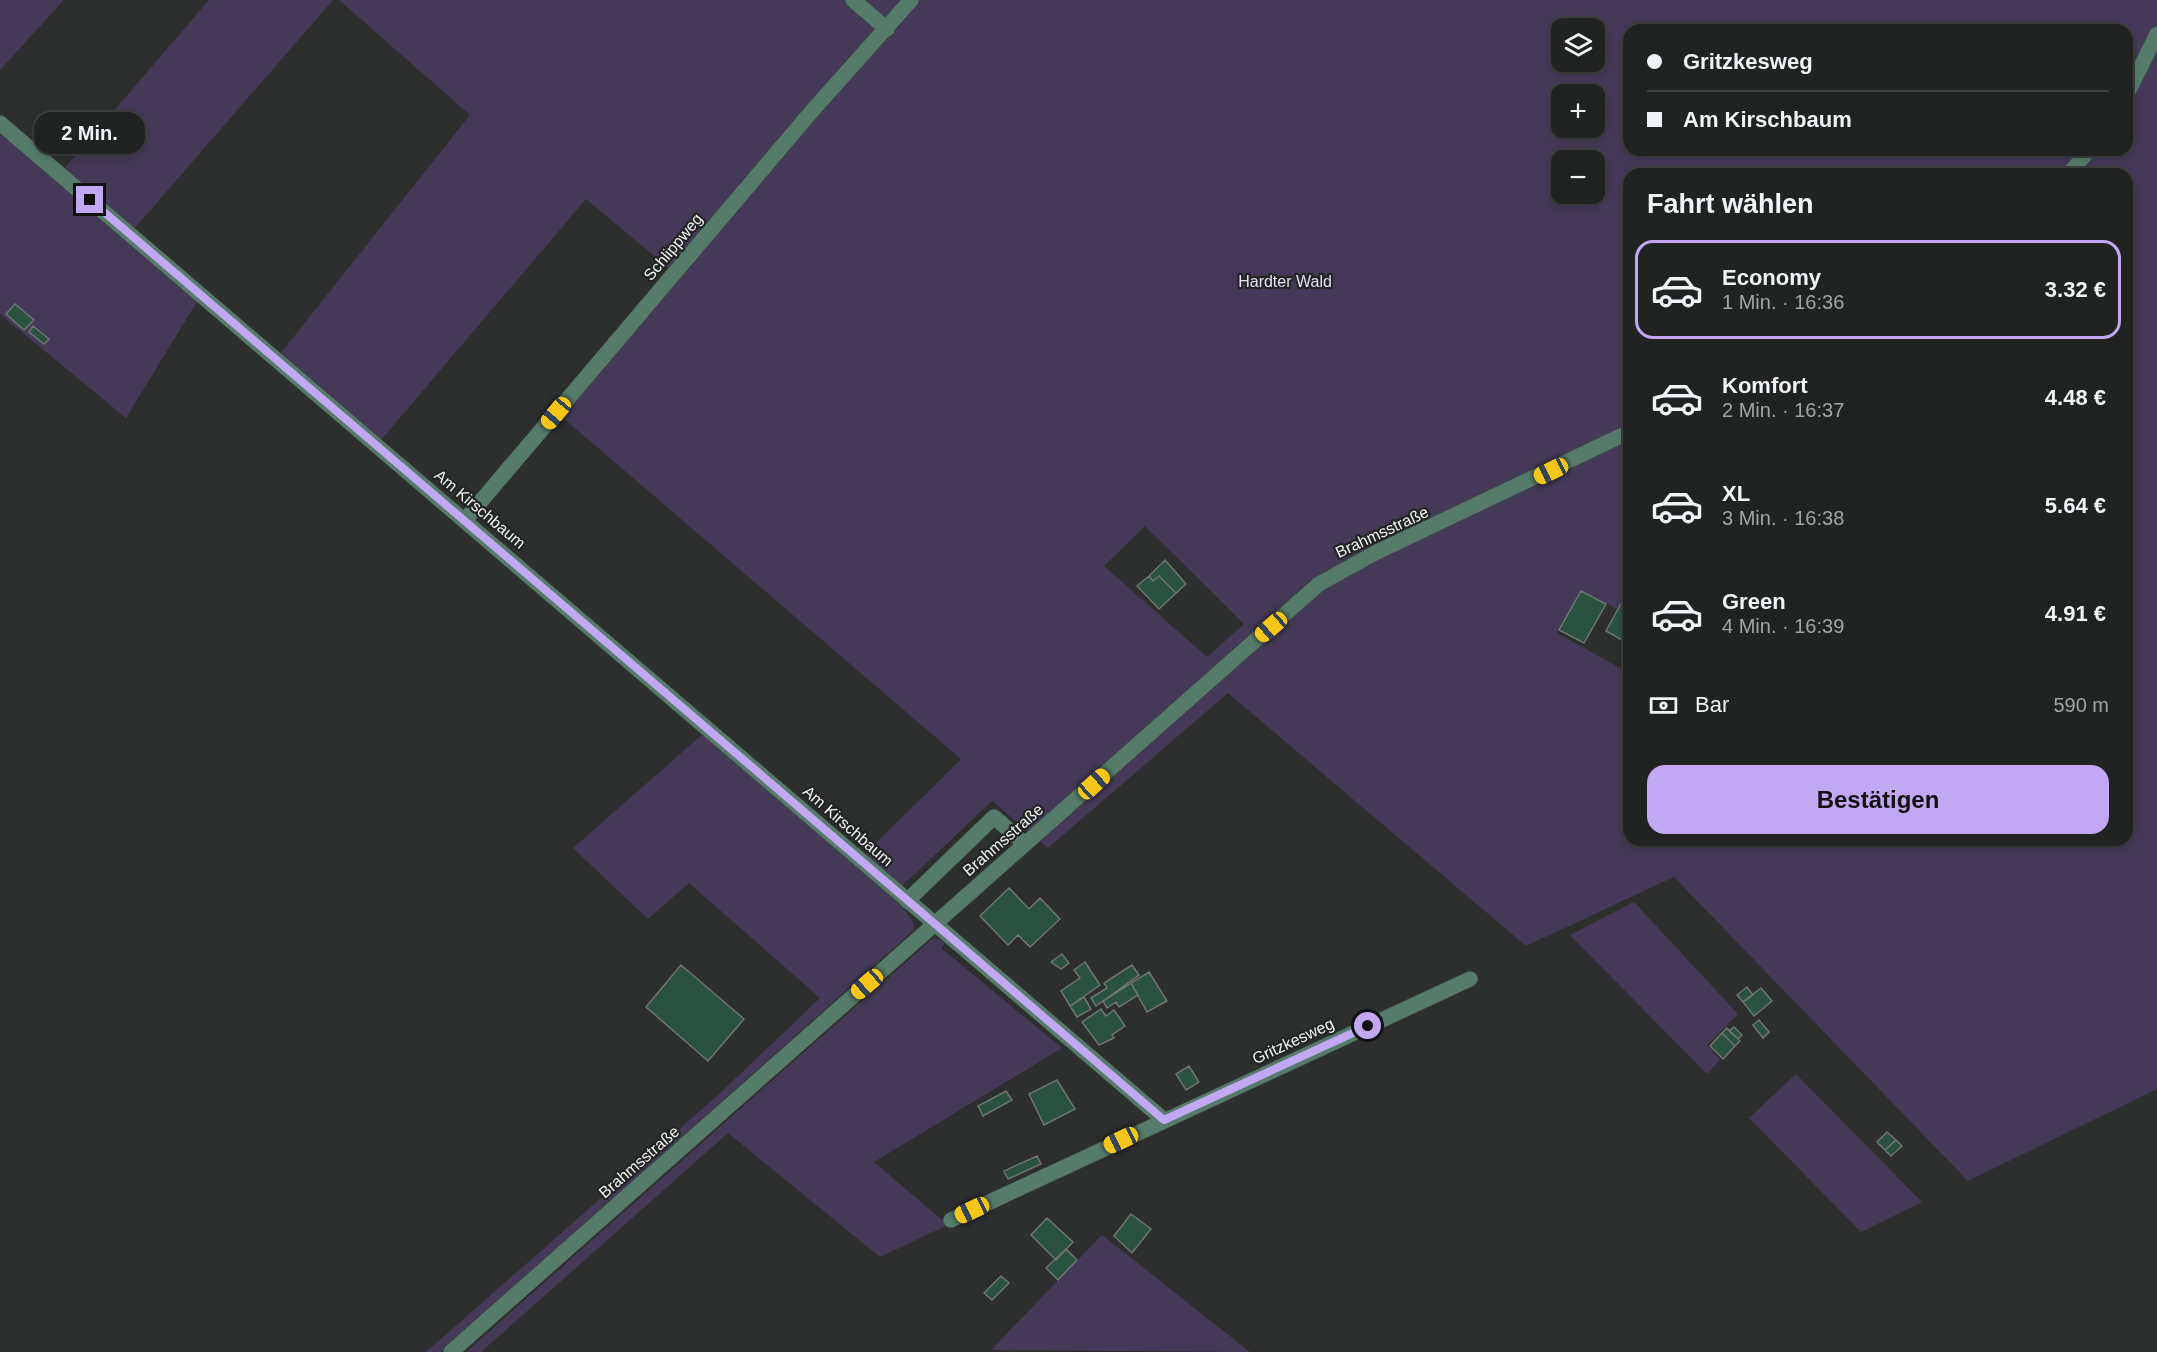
<!DOCTYPE html>
<html lang="de">
<meta charset="utf-8">
<style>
body{margin:0;font-family:Helvetica,sans-serif;background:#292b2a;color:#f1f3f6;height:100vh;display:flex;flex-direction:column;font-size:22px;white-space:nowrap}
*{box-sizing:border-box;margin:0}
p{font-size:20px;color:#a2a4a5}
.icon{flex:none;width:33px;height:33px;fill:none;stroke:currentColor;stroke-width:2;stroke-linecap:round;stroke-linejoin:round}
.map{position:relative;flex:1;overflow:hidden}
.drawer{position:absolute;left:1623px;top:168px;width:510px;height:678px;display:flex;flex-direction:column;background:#212322;border-radius:18px;box-shadow:0 3px 9px #0003,0 0 0 2px #3e4040}
.drawer>*{flex:none}
.top-card{position:absolute;left:1623px;top:24px;width:510px;height:132px;border-radius:18px;box-shadow:0 3px 9px #0003,0 0 0 2px #3e4040;display:grid;align-content:center;height:132px;padding:0 24px;background:#212322}
.tools{position:absolute;left:1551px;top:18px;display:grid;gap:12px}
.tools a{display:grid;place-items:center;width:54px;height:54px;border-radius:12px;background:#212322;box-shadow:0 3px 9px #0003,0 0 0 2px #3e4040;font-size:30px}
.end{position:absolute;width:27px;height:27px;margin:-14px;border:8px solid #c2a7f2;background:#111;box-shadow:0 0 0 3px #111}
.from{border-radius:50%}
.bubble{position:absolute;height:42px;border-radius:18px;background:#212322;box-shadow:0 3px 9px #0003,0 0 0 2px #3e4040;font-size:20px;font-weight:700;line-height:42px;text-align:center}
.car{position:absolute;width:18px;height:36px;margin:-18px -9px;border-radius:8px;box-shadow:0 0 4px 2px #0007;background:linear-gradient(#f5c518 24%,#345 0 40%,#f5c518 0 76%,#345 0 86%,#f5c518 0)}
.top-card b{display:flex;align-items:center;gap:21px;height:57px;font-size:22px}
.top-card b+b{border-top:2px solid #3e4040}
.top-card i{width:15px;height:15px;background:#f1f3f6}
ul{padding:0;list-style:none}
li{display:flex;align-items:center;gap:18px;height:99px;margin:0 12px 9px;padding:0 12px;border:3px solid transparent;border-radius:18px}
li div{flex:1}
li b{display:block;font-size:22px}
li em{font-style:normal;font-weight:700}
li.on{border-color:#c2a7f2}
li>.icon{width:54px;height:54px;stroke-width:1.5}
h2{padding:0 24px;font-size:27px;line-height:72px}
.pay{display:flex;align-items:center;gap:15px;height:66px;padding:0 24px;font-size:22px}
.pay p{margin-inline-start:auto}
.action{display:flex;gap:12px;margin-top:auto;padding:12px 24px}
.action a{flex:1;height:69px;border-radius:18px;background:#c2a7f2;color:#111;font-size:24px;font-weight:700;line-height:69px;text-align:center}
.map>svg:first-child{display:block}
.green{fill:#443a57;fill-rule:evenodd}
.building{fill:#2a5241;stroke:#707472;stroke-width:1.5}
.lines{fill:none;stroke-linecap:round;stroke-linejoin:round}
.minor-casing{stroke:#484b49;stroke-width:16}
.minor{stroke:#557c6a;stroke-width:15}
.route{stroke:#c2a7f2;stroke-width:8}
.labels{text-anchor:middle;dominant-baseline:central;stroke-width:4.5;stroke-linejoin:round;paint-order:stroke}
.street-label{font-size:16px;fill:#f2f4f3;stroke:#222524}
.park-label{font-size:16px;fill:#e5def6;stroke:#222524}
</style>
<div class="map">
<svg width="2157" height="1352" viewBox="0 0 2157 1352">
<rect width="100%" height="100%" fill="#2c2f2d"/>
<path class="green" d="M 0,0 L 64,0 L 0,70 Z
M 209,0 L 333,0 L 134,229 L 64,169 Z
M 339,0 L 2157,0 L 2157,1089 L 1968,1181 L 1674,877 L 1526,946 L 1228,693 L 1048,848 L 992,801 L 901,887 L 864,855 L 961,759 L 562,417 L 671,270 L 586,199 L 381,440 L 280,354 L 470,115 ZM 1562,28 L 1594,28 L 1594,62 L 1562,62 ZM 1629,30 L 2127,30 L 2127,150 L 1629,150 ZM 1562,94 L 1594,94 L 1594,128 L 1562,128 ZM 1562,160 L 1594,160 L 1594,194 L 1562,194 ZM 1629,174 L 2127,174 L 2127,840 L 1629,840 L 1629,673 L 1557,633 L 1581,590 L 1617,609 L 1629,588 ZM 1145,526 L 1244,624 L 1207,657 L 1104,566 Z
M 0,130 L 198,300 L 126,418 L 0,314 Z
M 704,733 L 902,906 L 913,922 L 914,930 L 441,1352 L 426,1352 L 717,1096 L 820,998 L 689,883 L 648,919 L 573,848 Z
M 1634,902 L 1738,1014 L 1707,1045 L 1720,1060 L 1707,1074 L 1570,935 Z
M 933,938 L 946,942 L 941,948 L 1062,1048 L 874,1162 L 948,1225 L 880,1257 L 728,1133 L 481,1352 L 466,1352 Z
M 1796,1074 L 1922,1202 L 1861,1232 L 1749,1118 Z
M 1102,1235 L 1250,1352 L 991,1350 Z"/>
<path class="building" d="M 15,304 L 34,320 L 24,330 L 6,314 Z
M 33,326 L 49,339 L 44,344 L 29,332 Z
M 1165,560 L 1186,584 L 1176,593 L 1159,576 L 1153,581 L 1149,576 Z
M 1149,576 L 1153,581 L 1159,576 L 1176,593 L 1159,609 L 1137,586 Z
M 1629,589 L 1629,644 L 1606,631 Z
M 1581,591 L 1606,604 L 1584,643 L 1559,630 Z
M 1009,888 L 1029,909 L 1040,898 L 1060,919 L 1030,947 L 1018,935 L 1008,945 L 980,916 Z
M 1062,954 L 1069,963 L 1061,969 L 1051,962 Z
M 1085,962 L 1100,985 L 1070,1006 L 1061,991 L 1080,978 L 1074,970 Z
M 681,965 L 744,1019 L 708,1061 L 646,1007 Z
M 1132,965 L 1139,975 L 1096,1006 L 1091,998 L 1107,988 L 1104,983 Z
M 1149,972 L 1167,1001 L 1147,1012 L 1131,983 Z
M 1131,983 L 1138,995 L 1119,1007 L 1116,1002 L 1107,1008 L 1103,1001 Z
M 1747,987 L 1753,995 L 1743,1002 L 1737,995 Z
M 1761,988 L 1772,1001 L 1754,1016 L 1743,1002 Z
M 1084,997 L 1091,1009 L 1077,1017 L 1070,1006 Z
M 1101,1009 L 1106,1016 L 1114,1010 L 1125,1026 L 1112,1035 L 1114,1038 L 1099,1045 L 1082,1022 Z
M 1759,1020 L 1769,1032 L 1763,1038 L 1753,1025 Z
M 1734,1027 L 1742,1035 L 1738,1039 L 1729,1031 Z
M 1727,1028 L 1740,1041 L 1735,1046 L 1722,1033 Z
M 1722,1033 L 1735,1046 L 1723,1059 L 1710,1046 Z
M 1189,1066 L 1199,1082 L 1186,1090 L 1176,1074 Z
M 1057,1080 L 1075,1109 L 1044,1125 L 1029,1094 Z
M 1006,1091 L 1012,1100 L 983,1116 L 978,1106 Z
M 1887,1132 L 1896,1140 L 1885,1150 L 1877,1142 Z
M 1896,1140 L 1902,1146 L 1891,1156 L 1885,1150 Z
M 1037,1156 L 1041,1164 L 1008,1179 L 1004,1171 Z
M 1131,1214 L 1151,1229 L 1132,1253 L 1114,1236 Z
M 1047,1218 L 1073,1242 L 1056,1260 L 1031,1235 Z
M 1066,1249 L 1077,1260 L 1058,1280 L 1046,1268 Z
M 1001,1276 L 1009,1283 L 992,1300 L 984,1293 Z"/>
<g class="lines">
<defs>
<path id="minor" d="M 853,0 L 887,29
M 2127,94 L 2157,34
M 0,123 L 1164,1120
M 2069,174 L 2089,150
M 465,520 L 812,111 L 911,0
M 907,901 L 994,817 L 1025,844
M 951,1220 L 1470,979
M 451,1352 L 1319,584 L 1377,552 L 1629,432"/>
</defs>
<use href="#minor" class="minor-casing"/>
<use href="#minor" class="minor"/>
</g>
<g class="lines">
<path class="route" d="M 90,200 L 1164,1120 L 1368,1026"/>
</g>
<g class="labels">
<g class="street-label">
<text transform="translate(673 247) rotate(-50)">Schlippweg</text>
<text transform="translate(480 509) rotate(40)">Am Kirschbaum</text>
<text transform="translate(1382 532) rotate(-25)">Brahmsstraße</text>
<text transform="translate(848 826) rotate(41)">Am Kirschbaum</text>
<text transform="translate(1003 840) rotate(-41)">Brahmsstraße</text>
<text transform="translate(1293 1041) rotate(-25)">Gritzkesweg</text>
<text transform="translate(639 1162) rotate(-41)">Brahmsstraße</text>
</g>
<g class="park-label">
<text x="1285" y="281">Hardter Wald</text>
</g>
</g>
</svg>
<div class="tools">
<a><svg class="icon" aria-label="layers" viewBox="0 0 24 24"><path d="M12 4l9 5-9 5-9-5zM3 14l9 5 9-5"/></svg></a>
<a>+</a>
<a>−</a>
</div>
<i class="end from" style="left:1368px;top:1026px"></i>
<i class="end" style="left:90px;top:200px"></i>
<div class="bubble" style="left:34px;top:112px;width:111px">2 Min.</div>
<i class="car" style="left:556px;top:413px;rotate:220deg"></i>
<i class="car" style="left:1551px;top:471px;rotate:244deg"></i>
<i class="car" style="left:1271px;top:627px;rotate:229deg"></i>
<i class="car" style="left:1094px;top:784px;rotate:48deg"></i>
<i class="car" style="left:867px;top:984px;rotate:229deg"></i>
<i class="car" style="left:1121px;top:1140px;rotate:245deg"></i>
<i class="car" style="left:972px;top:1210px;rotate:245deg"></i>
<div class="top-card">
<b><i class="from"></i>Gritzkesweg</b>
<b><i></i>Am Kirschbaum</b>
</div>
<section class="drawer">
<h2>Fahrt wählen</h2>
<ul>
<li class="on"><svg class="icon" aria-label="car" viewBox="0 0 24 24"><path d="M5 17H2v-5l4-1 3-4h7l3 4 3 1v5h-3M9 17h6M6 11h13"/><circle cx="7" cy="17" r="2"/><circle cx="17" cy="17" r="2"/></svg><div><b>Economy</b><p>1 Min. · 16:36</p></div><em>3.32 €</em></li>
<li><svg class="icon" aria-label="car" viewBox="0 0 24 24"><path d="M5 17H2v-5l4-1 3-4h7l3 4 3 1v5h-3M9 17h6M6 11h13"/><circle cx="7" cy="17" r="2"/><circle cx="17" cy="17" r="2"/></svg><div><b>Komfort</b><p>2 Min. · 16:37</p></div><em>4.48 €</em></li>
<li><svg class="icon" aria-label="car" viewBox="0 0 24 24"><path d="M5 17H2v-5l4-1 3-4h7l3 4 3 1v5h-3M9 17h6M6 11h13"/><circle cx="7" cy="17" r="2"/><circle cx="17" cy="17" r="2"/></svg><div><b>XL</b><p>3 Min. · 16:38</p></div><em>5.64 €</em></li>
<li><svg class="icon" aria-label="car" viewBox="0 0 24 24"><path d="M5 17H2v-5l4-1 3-4h7l3 4 3 1v5h-3M9 17h6M6 11h13"/><circle cx="7" cy="17" r="2"/><circle cx="17" cy="17" r="2"/></svg><div><b>Green</b><p>4 Min. · 16:39</p></div><em>4.91 €</em></li>
</ul>
<div class="pay"><svg class="icon" aria-label="cash" viewBox="0 0 24 24"><path d="M3 7h18v10H3z"/><circle cx="12" cy="12" r="2"/></svg>Bar<p>590 m</p></div>
<div class="action"><a>Bestätigen</a></div>
</section>
</div>
